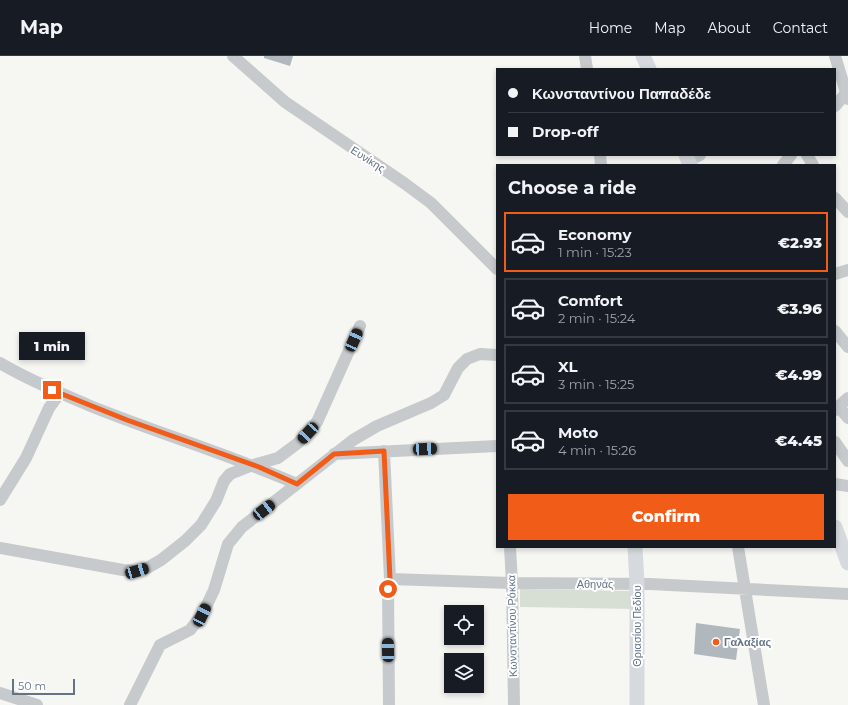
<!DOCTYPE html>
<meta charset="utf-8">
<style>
body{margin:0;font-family:Montserrat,sans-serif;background:#20242c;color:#f1f3f6;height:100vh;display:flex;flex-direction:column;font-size:15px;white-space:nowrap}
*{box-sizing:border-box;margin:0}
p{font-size:13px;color:#9ea1a6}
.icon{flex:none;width:22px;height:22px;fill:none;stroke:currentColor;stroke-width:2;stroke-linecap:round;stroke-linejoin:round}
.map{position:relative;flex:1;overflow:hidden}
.panel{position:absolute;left:496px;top:108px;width:340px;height:384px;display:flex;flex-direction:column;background:#171b24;border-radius:0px;box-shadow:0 2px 6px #0003}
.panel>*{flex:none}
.banner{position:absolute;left:496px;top:12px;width:340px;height:88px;border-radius:0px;box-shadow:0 2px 6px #0003;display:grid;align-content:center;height:88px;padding:0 12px;background:#171b24}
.fabs{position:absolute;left:444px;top:549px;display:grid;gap:8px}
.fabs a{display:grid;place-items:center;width:40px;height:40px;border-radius:0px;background:#171b24;box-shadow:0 2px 6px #0003;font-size:20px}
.scale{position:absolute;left:12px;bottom:10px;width:63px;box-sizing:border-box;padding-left:4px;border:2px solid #637487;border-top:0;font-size:11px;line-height:14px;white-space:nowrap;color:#637487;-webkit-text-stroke:3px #fff;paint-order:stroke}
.end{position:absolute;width:18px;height:18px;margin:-9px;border:5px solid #f15c19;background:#fff;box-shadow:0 0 0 2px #fff}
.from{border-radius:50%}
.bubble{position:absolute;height:28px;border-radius:0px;background:#171b24;box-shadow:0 2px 6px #0003;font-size:13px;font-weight:800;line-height:28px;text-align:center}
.car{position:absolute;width:12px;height:24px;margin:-12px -6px;border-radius:5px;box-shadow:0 0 3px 1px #0007;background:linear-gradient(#222 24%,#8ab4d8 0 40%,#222 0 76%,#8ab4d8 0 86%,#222 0)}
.banner b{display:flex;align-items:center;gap:14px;height:38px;font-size:15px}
.banner b+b{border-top:1px solid #363941}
.banner i{width:10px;height:10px;background:#f1f3f6}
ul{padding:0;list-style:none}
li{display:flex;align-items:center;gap:12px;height:60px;margin:0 8px 6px;padding:0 4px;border:2px solid #363941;border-radius:0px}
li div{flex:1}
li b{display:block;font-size:15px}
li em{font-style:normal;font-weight:800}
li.on{border-color:#f15c19}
li>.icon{width:36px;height:36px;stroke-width:1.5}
h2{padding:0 12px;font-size:18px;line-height:48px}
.button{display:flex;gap:8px;margin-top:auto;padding:8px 12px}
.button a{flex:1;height:46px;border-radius:0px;background:#f15c19;color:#fff;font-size:16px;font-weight:800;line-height:46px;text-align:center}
header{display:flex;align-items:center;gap:24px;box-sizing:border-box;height:56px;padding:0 20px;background:#171b24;border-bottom:1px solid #363941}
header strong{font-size:19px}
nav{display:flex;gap:22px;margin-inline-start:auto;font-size:14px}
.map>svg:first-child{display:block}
.green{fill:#d7dfd4}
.building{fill:#b0b7bd}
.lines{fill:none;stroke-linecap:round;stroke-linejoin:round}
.minor{stroke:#c6cacd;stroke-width:12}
.major{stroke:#d6dadf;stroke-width:15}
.route{stroke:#f15c19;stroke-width:5}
.poi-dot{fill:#f15c19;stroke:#fff;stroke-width:1.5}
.labels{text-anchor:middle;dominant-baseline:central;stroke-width:4;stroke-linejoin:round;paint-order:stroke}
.street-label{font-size:11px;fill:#637487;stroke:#fff}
.poi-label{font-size:11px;font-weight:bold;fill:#637487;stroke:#fff;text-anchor:start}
</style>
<header>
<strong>Map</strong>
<nav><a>Home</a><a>Map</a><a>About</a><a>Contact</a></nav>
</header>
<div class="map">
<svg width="848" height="649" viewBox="0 0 848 649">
<rect width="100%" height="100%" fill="#f6f7f3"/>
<path class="green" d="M 520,533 L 632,535 L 632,553 L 520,551 Z"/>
<path class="building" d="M 264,0 L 293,0 L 290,10 L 264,2 Z
M 696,567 L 740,573 L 736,604 L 694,598 Z"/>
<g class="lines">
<path class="minor" d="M 233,0 L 285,46 L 404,127 L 431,147 L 497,213
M 585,0 L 587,13
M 835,0 L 848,43
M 835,50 L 848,35
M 600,99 L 601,109
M 807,99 L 813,109
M 689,104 L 700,99
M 783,109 L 791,99
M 835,142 L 848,156
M 835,218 L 848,214
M 835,275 L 848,291
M 0,307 C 28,324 58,336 88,349 C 157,377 228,398 297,428
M 839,351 L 848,362
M 835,354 L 848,342
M 835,386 L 848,405
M 384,395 L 390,523 L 388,533 L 389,649
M 334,398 L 497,390
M 835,428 L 848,430
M 0,444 L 26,402 L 49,352 L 60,337
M 510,491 L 512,527 L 514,649
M 738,491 L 764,649
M 0,492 L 123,514 L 137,515 L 147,512 L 161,504 L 185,485 L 201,469 L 216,445 L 224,425 L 230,418 L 253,409 L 278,402 L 298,387 L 317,366 L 360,270
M 390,523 L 512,527 L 650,528 L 848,538
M 0,637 L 37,649
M 130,649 L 160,589 L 190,574 L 202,559 L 214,534 L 228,488 L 242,471 L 353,384 L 377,370 L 431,347 L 444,339 L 458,312 L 467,303 L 480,298 L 497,299"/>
<path class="major" d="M 643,0 L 649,13
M 686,99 L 690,109
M 835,471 L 848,507
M 635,491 L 637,528 L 637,649"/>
</g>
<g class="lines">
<path class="route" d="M 52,334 L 127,364 L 259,411 L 297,428 L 334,398 L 384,395 L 390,523 L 388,533"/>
</g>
<circle class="poi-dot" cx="716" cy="586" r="4"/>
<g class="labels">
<g class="street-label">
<text transform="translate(368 103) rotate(33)">Ευνίκης</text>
<text x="595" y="528">Αθηνάς</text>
<text transform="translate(512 570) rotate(-91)">Κωνσταντίνου Ρόκκα</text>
<text transform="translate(637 570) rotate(-90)">Θριασίου Πεδίου</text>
</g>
<g class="poi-label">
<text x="724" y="586">Γαλαξίας</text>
</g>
</g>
</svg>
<div class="fabs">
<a><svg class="icon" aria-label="locate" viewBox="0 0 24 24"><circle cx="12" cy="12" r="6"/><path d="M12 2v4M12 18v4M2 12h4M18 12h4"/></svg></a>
<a><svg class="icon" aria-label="layers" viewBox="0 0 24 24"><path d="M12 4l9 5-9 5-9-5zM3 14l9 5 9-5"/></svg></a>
</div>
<div class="scale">50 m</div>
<i class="end from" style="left:388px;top:533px"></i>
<i class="end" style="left:52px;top:334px"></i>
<div class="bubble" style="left:19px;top:276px;width:66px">1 min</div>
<i class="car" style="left:354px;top:284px;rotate:24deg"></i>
<i class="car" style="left:308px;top:377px;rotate:223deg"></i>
<i class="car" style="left:425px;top:393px;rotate:87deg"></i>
<i class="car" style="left:264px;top:454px;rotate:52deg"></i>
<i class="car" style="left:137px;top:515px;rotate:73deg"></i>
<i class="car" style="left:202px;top:559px;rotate:26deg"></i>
<i class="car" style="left:388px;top:594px;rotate:359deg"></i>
<div class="banner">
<b><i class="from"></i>Κωνσταντίνου Παπαδέδε</b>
<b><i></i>Drop-off</b>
</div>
<section class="panel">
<h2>Choose a ride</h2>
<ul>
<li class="on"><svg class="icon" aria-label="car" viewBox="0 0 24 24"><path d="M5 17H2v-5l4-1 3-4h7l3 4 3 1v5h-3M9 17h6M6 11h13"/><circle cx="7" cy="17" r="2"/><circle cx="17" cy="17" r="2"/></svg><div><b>Economy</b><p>1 min · 15:23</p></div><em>€2.93</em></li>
<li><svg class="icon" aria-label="car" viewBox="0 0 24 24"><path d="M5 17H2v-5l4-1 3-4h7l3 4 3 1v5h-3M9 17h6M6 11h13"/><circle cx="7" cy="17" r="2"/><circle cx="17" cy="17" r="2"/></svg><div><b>Comfort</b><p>2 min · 15:24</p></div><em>€3.96</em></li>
<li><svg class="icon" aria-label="car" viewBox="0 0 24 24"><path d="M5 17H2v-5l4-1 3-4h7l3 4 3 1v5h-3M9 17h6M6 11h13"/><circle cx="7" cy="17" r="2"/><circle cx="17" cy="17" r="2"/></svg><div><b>XL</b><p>3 min · 15:25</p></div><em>€4.99</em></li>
<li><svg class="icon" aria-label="car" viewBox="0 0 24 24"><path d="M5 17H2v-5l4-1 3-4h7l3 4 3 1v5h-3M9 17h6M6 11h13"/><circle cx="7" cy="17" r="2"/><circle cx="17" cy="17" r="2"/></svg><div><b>Moto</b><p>4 min · 15:26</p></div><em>€4.45</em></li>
</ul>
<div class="button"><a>Confirm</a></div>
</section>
</div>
